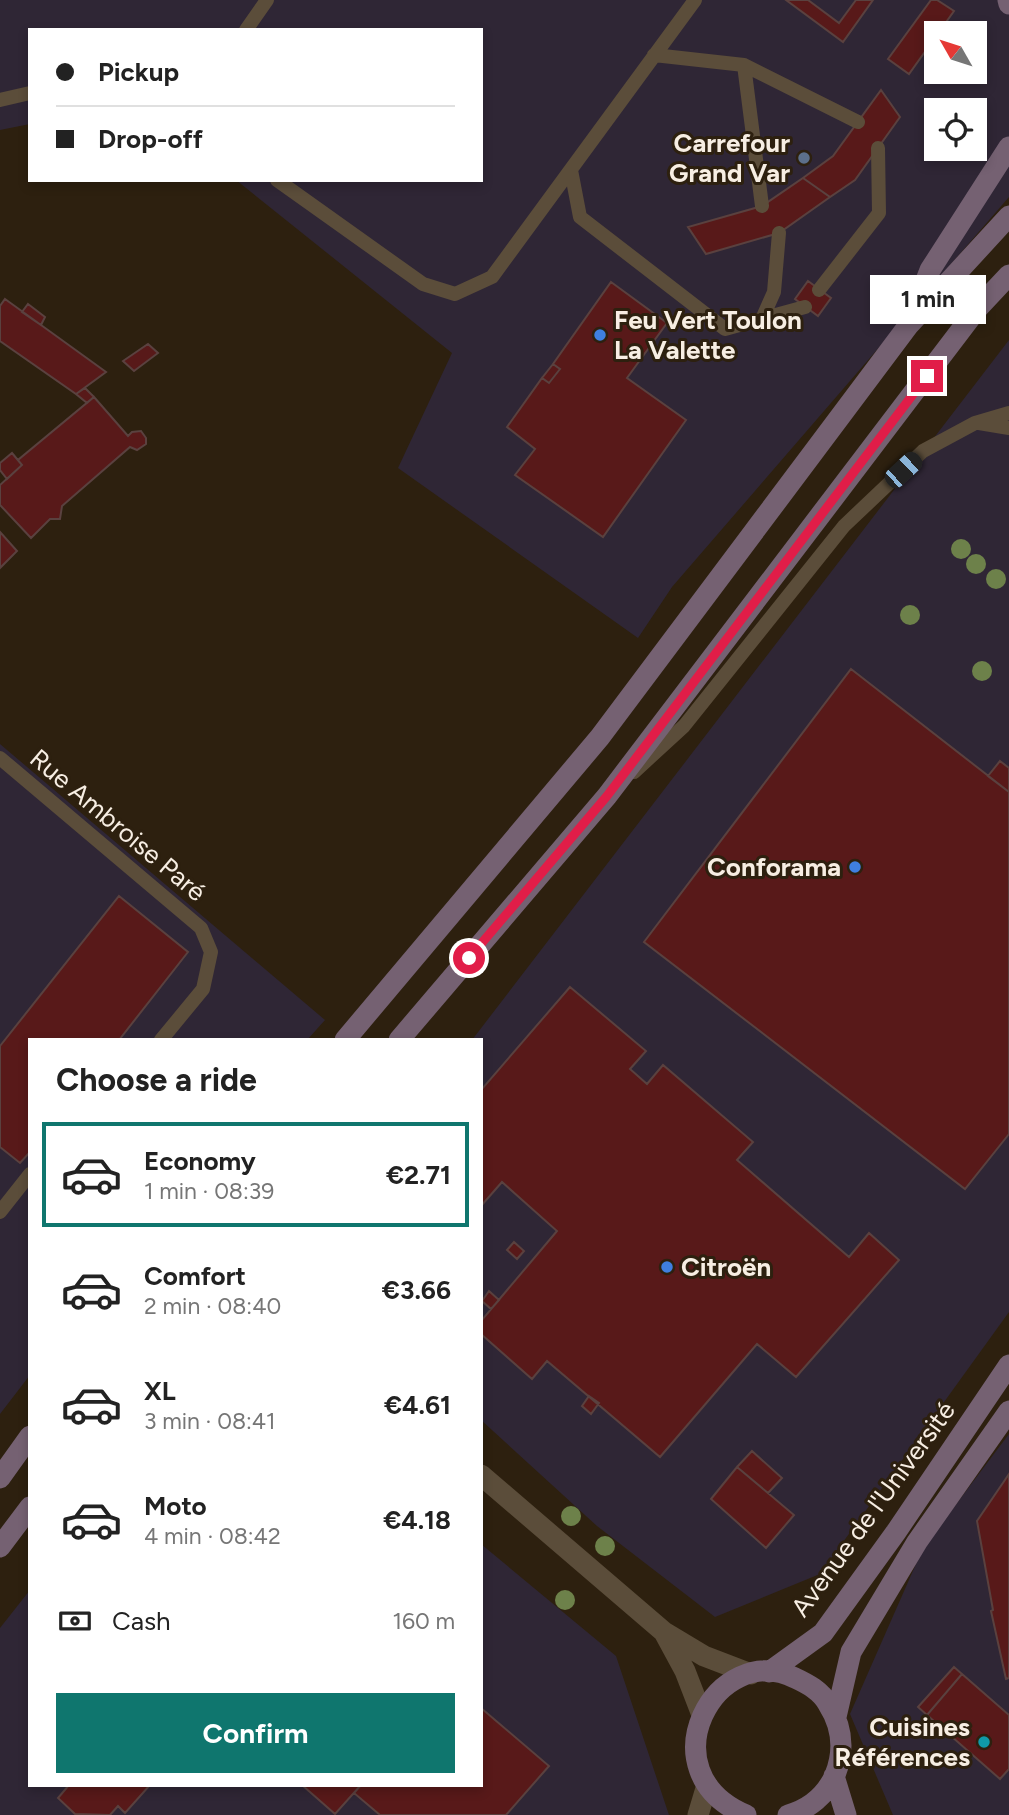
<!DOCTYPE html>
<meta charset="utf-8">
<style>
body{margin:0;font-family:Figtree,sans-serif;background:#f6f6f6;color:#222;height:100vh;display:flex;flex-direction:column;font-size:26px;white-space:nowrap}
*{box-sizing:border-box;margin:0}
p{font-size:23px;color:#767676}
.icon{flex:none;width:38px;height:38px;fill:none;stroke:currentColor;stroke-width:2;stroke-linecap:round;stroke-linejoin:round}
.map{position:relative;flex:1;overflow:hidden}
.drawer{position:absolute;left:28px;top:1038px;width:455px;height:749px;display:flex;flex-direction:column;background:#fff;border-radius:0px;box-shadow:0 4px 10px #0003}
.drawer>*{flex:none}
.banner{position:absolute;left:28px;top:28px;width:455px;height:154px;border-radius:0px;box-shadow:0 4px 10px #0003;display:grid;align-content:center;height:154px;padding:0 28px;background:#fff}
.needle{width:46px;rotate:309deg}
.fabs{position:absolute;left:924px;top:21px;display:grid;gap:14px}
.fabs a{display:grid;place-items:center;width:63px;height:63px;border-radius:0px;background:#fff;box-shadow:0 4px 10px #0003;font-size:35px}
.end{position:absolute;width:32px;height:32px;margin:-16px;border:9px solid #e11d48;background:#fff;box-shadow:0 0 0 4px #fff}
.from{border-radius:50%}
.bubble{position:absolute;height:49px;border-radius:0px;background:#fff;box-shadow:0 4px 10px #0003;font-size:23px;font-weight:700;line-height:49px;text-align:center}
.car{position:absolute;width:21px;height:42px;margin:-21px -10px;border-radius:9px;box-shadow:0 0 5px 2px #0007;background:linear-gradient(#222 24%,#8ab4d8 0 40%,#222 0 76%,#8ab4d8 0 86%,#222 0)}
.banner b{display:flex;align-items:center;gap:24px;height:66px;font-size:26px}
.banner b+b{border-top:2px solid #e0e0e0}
.banner i{width:18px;height:18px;background:#222}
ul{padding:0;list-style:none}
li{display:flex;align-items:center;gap:21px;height:105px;margin:0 14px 10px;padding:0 14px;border:4px solid transparent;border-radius:0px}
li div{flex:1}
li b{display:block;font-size:26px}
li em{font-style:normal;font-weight:700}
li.current{border-color:#0f766e}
li>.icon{width:63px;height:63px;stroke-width:1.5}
h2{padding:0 28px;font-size:32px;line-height:84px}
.pay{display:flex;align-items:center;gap:18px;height:77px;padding:0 28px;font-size:26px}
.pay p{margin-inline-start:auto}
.cta{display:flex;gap:14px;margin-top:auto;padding:14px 28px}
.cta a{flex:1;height:80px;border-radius:0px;background:#0f766e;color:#fff;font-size:28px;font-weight:700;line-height:80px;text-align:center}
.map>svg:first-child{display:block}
.commercial{fill:#2f2635;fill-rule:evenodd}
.building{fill:#581919;stroke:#5a413f;stroke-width:2}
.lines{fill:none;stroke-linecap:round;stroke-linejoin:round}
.service{stroke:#5b4d3a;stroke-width:14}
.minor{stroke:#5b4d3a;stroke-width:21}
.tertiary{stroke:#5b4d3a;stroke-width:21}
.secondary{stroke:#756172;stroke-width:21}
.tree{fill:#6d814a}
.route{stroke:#e11d48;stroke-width:9}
.service-dot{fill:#5c6f8a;stroke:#2d200f;stroke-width:2.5}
.shop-dot{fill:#3f7fe0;stroke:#2d200f;stroke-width:2.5}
.culture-dot{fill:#0f9aa8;stroke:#2d200f;stroke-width:2.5}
.labels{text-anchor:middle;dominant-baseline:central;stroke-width:6;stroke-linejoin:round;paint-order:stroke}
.poi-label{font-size:26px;font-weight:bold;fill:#f7eee3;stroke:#2d200f;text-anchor:end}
.street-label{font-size:26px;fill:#f7eee3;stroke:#2d200f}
</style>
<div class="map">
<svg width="1009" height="1815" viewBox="0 0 1009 1815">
<rect width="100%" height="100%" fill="#2d200f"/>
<path class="commercial" d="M 0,0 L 1009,0 L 1009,197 L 672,587 L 638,638 L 398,468 L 452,353 L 236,180 L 481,180 L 481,30 L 30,30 L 30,124 L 0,130 ZM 936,33 L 975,33 L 975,72 L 936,72 ZM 936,110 L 975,110 L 975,149 L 936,149 Z
M 1009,340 L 1009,1312 L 820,1574 L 715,1617 L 597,1526 L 481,1420 L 481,1040 L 472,1040 Z
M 0,744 L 325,1020 L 308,1039 L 30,1040 L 30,1375 L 0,1414 Z
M 1009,1434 L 1009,1815 L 893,1815 L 850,1714 L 923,1548 Z
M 481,1544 L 616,1656 L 669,1815 L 0,1815 L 0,1628 L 30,1590 L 30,1785 L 481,1785 Z"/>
<path class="building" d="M 786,0 L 808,0 L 839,23 L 856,0 L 873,0 L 843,42 Z
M 931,0 L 937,0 L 954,11 L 909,74 L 888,59 Z
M 881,90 L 900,117 L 855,180 L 830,197 L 803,178 L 833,156 Z
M 803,178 L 830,197 L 779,233 L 706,254 L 688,227 L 762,206 Z
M 808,281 L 831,298 L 818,316 L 795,299 Z
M 611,282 L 667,323 L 627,378 L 686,420 L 603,537 L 515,475 L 535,449 L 507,427 L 542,378 L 549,383 L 560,369 L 553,364 Z
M 5,299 L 41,325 L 106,372 L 76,394 L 0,341 L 0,306 Z
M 28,304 L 45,317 L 41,325 L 22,312 Z
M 148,344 L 158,353 L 134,371 L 123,361 Z
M 553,364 L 560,369 L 549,383 L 542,378 Z
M 85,388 L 94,397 L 87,403 L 76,394 Z
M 94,397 L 128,436 L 132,432 L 141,431 L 146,438 L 146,444 L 137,450 L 130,447 L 62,506 L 60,519 L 50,519 L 31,538 L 0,505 L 0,485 L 22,465 L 18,460 Z
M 12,453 L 22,465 L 7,479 L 0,470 L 0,463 Z
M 0,532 L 17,551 L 0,568 Z
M 851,669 L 1009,792 L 1009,1134 L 965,1189 L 644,942 Z
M 1000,761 L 1009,768 L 1009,792 L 988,776 Z
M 119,896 L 188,952 L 119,1040 L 30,1040 L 30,1152 L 20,1163 L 0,1147 L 0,1046 Z
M 570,987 L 646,1051 L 630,1069 L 647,1084 L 663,1065 L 753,1142 L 737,1160 L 849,1257 L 869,1233 L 899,1260 L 796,1377 L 757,1344 L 660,1457 L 547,1361 L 532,1379 L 481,1334 L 481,1321 L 557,1231 L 502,1182 L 481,1206 L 481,1090 Z
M 514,1242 L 524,1251 L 517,1259 L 507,1250 Z
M 489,1291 L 499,1300 L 491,1309 L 482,1301 Z
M 589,1396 L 599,1403 L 591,1414 L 582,1406 Z
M 752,1451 L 782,1478 L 768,1493 L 737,1467 Z
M 737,1467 L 794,1515 L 766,1548 L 711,1499 Z
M 1009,1474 L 1009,1678 L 1006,1679 L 991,1611 L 993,1610 L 977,1521 Z
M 954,1667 L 962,1674 L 927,1715 L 918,1707 Z
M 962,1674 L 1009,1715 L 1009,1769 L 1000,1779 L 927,1715 Z
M 481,1708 L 549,1766 L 506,1815 L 380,1815 L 354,1793 L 361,1785 L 481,1785 Z
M 69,1785 L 150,1785 L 125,1813 L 118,1806 L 110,1815 L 75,1814 L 58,1798 Z
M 302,1785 L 361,1785 L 335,1814 Z"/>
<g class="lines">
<path class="service" d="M 246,30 L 267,0
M 654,55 L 744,65 L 858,122
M 744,65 L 762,206
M 0,100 L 30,93
M 571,170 L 580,217 L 725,329 L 805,307
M 277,180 L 423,284 L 455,294 L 492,277 L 695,0
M 819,290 L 879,213 L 878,148
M 762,319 L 774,292 L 779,233
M 979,423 L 1009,428
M 0,758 L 201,928 L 211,952 L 203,989 L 161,1040
M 634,772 L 684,726 L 844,526 L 923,451 L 975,423 L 1009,413
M 0,1212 L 30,1174"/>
<path class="minor" d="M 698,1815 L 707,1785"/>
<path class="tertiary" d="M 481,1475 L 664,1632 L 704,1656 L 751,1674
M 665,1634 L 685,1671 L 702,1715"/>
<path class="secondary" d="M 1008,0 L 1009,4
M 914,311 L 930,270 L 1009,147
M 345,1040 L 600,737 L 908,326 L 1009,216
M 399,1040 L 607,796 L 977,309 L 1009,275
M 0,1478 L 30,1436
M 0,1547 L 30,1507
M 769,1672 L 823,1633 L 896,1532 L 1009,1365
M 836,1717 L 851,1652 L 917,1542 L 1009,1411
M 834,1776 L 846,1815
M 746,1815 C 644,1772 716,1639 795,1678 C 808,1684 821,1691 828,1704 C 842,1726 845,1750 835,1775 C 826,1795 809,1809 788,1815"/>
</g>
<g class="tree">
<circle cx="961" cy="549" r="10"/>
<circle cx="976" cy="564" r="10"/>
<circle cx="996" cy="579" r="10"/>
<circle cx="910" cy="615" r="10"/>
<circle cx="982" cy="671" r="10"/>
<circle cx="571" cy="1516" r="10"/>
<circle cx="605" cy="1546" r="10"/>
<circle cx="565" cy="1600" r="10"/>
</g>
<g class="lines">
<path class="route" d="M 469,958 L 607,796 L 927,376"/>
</g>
<circle class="service-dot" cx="804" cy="158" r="7"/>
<g class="shop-dot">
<circle cx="600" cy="335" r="7"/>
<circle cx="855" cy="867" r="7"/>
<circle cx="667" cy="1267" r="7"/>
</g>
<circle class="culture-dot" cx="984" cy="1742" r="7"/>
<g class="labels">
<g class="poi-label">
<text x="790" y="143">Carrefour<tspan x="790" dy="30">Grand Var</tspan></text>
<text x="614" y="320" text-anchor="start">Feu Vert Toulon<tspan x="614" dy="30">La Valette</tspan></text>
<text x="841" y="867">Conforama</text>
<text x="681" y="1267" text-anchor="start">Citroën</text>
<text x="970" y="1727">Cuisines<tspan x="970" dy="30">Références</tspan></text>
</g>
<g class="street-label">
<text transform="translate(118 825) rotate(40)">Rue Ambroise Paré</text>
<text transform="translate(873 1509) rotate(-54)">Avenue de l'Université</text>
</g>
</g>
</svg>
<div class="fabs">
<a><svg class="needle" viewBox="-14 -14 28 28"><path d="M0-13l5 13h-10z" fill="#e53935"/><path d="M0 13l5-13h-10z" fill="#767676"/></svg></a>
<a><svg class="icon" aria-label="locate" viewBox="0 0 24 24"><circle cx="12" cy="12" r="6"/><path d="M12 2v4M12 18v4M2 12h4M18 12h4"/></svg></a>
</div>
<i class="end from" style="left:469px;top:958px"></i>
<i class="end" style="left:927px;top:376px"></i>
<div class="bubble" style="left:870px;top:275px;width:116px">1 min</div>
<i class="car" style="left:903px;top:470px;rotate:47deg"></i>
<div class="banner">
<b><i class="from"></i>Pickup</b>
<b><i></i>Drop-off</b>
</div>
<section class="drawer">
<h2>Choose a ride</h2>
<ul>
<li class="current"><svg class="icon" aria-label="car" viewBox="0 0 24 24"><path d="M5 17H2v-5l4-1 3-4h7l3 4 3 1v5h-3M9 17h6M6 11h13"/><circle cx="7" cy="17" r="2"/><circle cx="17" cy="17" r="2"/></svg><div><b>Economy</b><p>1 min · 08:39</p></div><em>€2.71</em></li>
<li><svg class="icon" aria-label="car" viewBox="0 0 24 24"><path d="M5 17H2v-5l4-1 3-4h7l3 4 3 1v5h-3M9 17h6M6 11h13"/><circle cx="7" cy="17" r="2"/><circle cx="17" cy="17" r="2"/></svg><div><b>Comfort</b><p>2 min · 08:40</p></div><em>€3.66</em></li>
<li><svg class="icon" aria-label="car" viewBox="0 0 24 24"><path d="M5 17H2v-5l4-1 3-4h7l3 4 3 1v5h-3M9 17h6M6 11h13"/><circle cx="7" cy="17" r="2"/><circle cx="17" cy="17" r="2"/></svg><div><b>XL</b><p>3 min · 08:41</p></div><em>€4.61</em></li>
<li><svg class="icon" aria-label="car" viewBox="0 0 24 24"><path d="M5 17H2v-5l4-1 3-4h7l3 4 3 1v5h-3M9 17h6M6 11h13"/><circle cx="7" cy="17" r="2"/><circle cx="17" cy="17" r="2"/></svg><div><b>Moto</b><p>4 min · 08:42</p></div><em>€4.18</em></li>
</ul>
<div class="pay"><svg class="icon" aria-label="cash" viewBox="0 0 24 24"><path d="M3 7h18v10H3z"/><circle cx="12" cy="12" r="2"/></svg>Cash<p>160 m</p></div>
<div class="cta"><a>Confirm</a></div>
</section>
</div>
